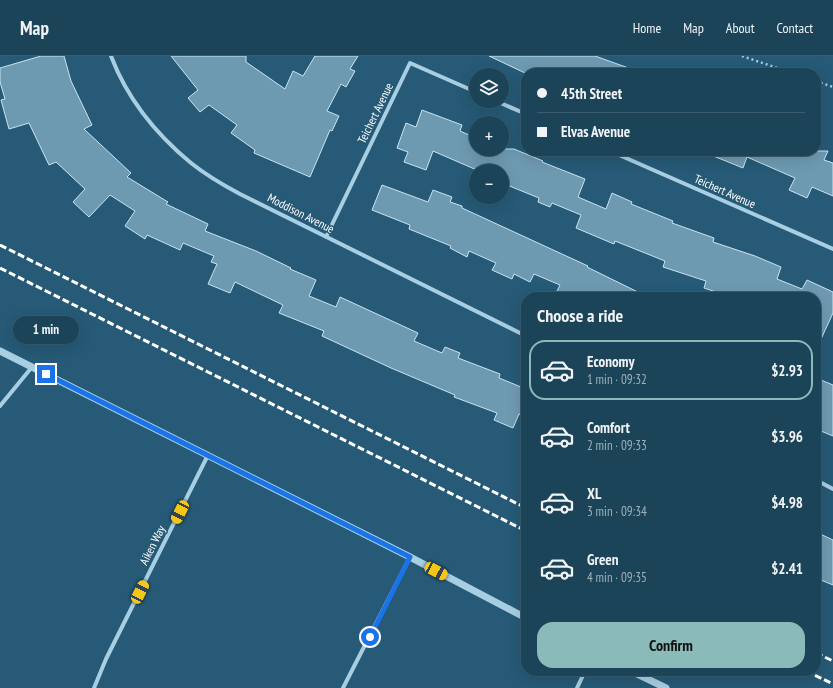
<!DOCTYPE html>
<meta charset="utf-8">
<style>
body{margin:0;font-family:"PT Sans Narrow",sans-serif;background:#294e61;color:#f1f3f6;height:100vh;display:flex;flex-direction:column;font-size:15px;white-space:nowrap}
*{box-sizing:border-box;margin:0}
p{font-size:13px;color:#a0b0ba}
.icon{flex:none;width:22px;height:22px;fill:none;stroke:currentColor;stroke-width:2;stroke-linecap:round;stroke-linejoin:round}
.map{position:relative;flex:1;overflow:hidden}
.side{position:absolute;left:521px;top:236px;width:300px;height:384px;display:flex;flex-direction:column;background:#1c4458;border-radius:16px;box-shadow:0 4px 16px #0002,0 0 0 1px #3a5c6e}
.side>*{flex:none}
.top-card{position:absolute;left:521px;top:12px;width:300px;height:88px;border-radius:16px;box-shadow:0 4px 16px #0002,0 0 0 1px #3a5c6e;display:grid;align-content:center;height:88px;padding:0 16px;background:#1c4458}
.controls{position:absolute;left:469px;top:12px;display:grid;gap:8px}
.controls a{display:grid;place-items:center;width:40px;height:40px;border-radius:50%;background:#1c4458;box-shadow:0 4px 16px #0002,0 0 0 1px #3a5c6e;font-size:20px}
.end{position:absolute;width:18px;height:18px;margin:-9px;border:5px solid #1a73e8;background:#fff;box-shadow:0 0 0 2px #fff}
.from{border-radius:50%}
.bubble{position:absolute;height:28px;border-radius:14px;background:#1c4458;box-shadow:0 4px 16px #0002,0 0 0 1px #3a5c6e;font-size:13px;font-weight:800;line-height:28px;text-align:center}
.car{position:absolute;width:12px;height:24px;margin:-12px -6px;border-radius:5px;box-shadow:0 0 3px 1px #0007;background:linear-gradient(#f5c518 24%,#345 0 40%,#f5c518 0 76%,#345 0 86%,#f5c518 0)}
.top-card b{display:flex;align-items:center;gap:14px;height:38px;font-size:15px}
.top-card b+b{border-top:1px solid #3a5c6e}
.top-card i{width:10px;height:10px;background:#f1f3f6}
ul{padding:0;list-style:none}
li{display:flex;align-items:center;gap:12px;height:60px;margin:0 8px 6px;padding:0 8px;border:2px solid transparent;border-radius:16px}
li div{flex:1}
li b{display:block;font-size:15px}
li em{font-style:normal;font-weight:800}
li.selected{border-color:#8bbbb9}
li>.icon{width:36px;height:36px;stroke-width:1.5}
h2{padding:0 16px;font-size:18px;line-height:48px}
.button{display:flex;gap:8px;margin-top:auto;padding:8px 16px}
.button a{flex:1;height:46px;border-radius:16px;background:#8bbbb9;color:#111;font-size:16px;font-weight:800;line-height:46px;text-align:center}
header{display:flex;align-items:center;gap:24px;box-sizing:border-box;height:56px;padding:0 20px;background:#1c4458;border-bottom:1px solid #3a5c6e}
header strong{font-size:19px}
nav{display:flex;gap:22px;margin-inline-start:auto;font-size:14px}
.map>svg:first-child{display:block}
.building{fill:#6e9ab1;stroke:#c9e4f2}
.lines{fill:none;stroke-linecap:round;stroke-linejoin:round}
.path{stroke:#a7cee2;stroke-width:2.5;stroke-dasharray:2 3;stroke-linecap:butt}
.minor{stroke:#a7cee2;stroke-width:4}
.tertiary{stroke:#a7cee2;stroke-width:7}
.rail{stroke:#fff;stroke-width:3;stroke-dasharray:7 3;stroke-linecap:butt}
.route{stroke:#1a73e8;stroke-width:5}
.labels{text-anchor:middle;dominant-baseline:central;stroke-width:3;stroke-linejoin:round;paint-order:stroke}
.street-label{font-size:12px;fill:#fff;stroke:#265a76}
</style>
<header>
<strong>Map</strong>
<nav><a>Home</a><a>Map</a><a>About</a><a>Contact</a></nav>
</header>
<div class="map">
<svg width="833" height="632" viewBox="0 0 833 632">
<rect width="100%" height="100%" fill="#265a76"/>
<path class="building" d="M 41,0 L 64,0 L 71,25 L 92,69 L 84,73 L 131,117 L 127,121 L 168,146 L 166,148 L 208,168 L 205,175 L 256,195 L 291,212 L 290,213 L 316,224 L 309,240 L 336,251 L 340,241 L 418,277 L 414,285 L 442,297 L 445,291 L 460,297 L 458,302 L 500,318 L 499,322 L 526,333 L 526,361 L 519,358 L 513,372 L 494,364 L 497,357 L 454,341 L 455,339 L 391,312 L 322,280 L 324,275 L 279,257 L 283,249 L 235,226 L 230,237 L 208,228 L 217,208 L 211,206 L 214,200 L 183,187 L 180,194 L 147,179 L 145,183 L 125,170 L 135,155 L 110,139 L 89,161 L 73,146 L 85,133 L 56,106 L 49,109 L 29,67 L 9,73 L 1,44 L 5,43 L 0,26 L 0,12 Z
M 171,0 L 246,0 L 246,6 L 285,33 L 293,15 L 303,20 L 315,0 L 358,0 L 350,13 L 355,15 L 346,31 L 341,28 L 327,55 L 339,60 L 332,75 L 330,74 L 310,121 L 254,97 L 255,94 L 231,77 L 237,69 L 209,49 L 200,56 L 188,42 L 198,34 Z
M 489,0 L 595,0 L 637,15 L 637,17 L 525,17 Z
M 422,54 L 462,69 L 460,75 L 476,82 L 476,93 L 514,93 L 543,105 L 542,106 L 585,123 L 578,141 L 606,153 L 612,137 L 632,146 L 631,148 L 673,165 L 672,167 L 714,182 L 713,186 L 755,200 L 781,211 L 777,223 L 802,233 L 807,224 L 833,236 L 833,257 L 816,294 L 816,241 L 718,241 L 719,237 L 704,232 L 706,225 L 663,211 L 665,205 L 615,185 L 614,188 L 576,172 L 581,159 L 552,147 L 550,151 L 538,146 L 539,142 L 502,127 L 502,115 L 479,115 L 433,95 L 426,114 L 404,106 L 408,96 L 397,92 L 406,67 L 416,71 Z
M 701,95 L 828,95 L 824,104 L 833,107 L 833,140 L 812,131 L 807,142 L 789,134 L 795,122 L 747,101 L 743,112 Z
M 382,129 L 428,146 L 433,134 L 452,141 L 450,146 L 462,150 L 462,152 L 588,210 L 587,211 L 648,241 L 554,241 L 560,229 L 534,218 L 530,226 L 514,218 L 512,223 L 492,214 L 496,207 L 469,195 L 467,201 L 450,192 L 451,190 L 409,173 L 410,169 L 372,154 Z
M 816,322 L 833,329 L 833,380 L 816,373 Z
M 816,476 L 833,484 L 833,529 L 816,522 Z"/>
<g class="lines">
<path class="path" d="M 742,0 L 792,17
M 816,25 L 833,31"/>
<path class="minor" d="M 111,0 C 127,42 157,79 191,107 C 206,119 223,129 240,138 L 526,280
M 496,45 L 526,58
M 610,95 L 833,193
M 326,181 L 410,7 L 476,36
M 0,350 L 32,311
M 816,424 L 833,433
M 94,632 L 106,603 L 208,399
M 343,632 L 410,501
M 577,632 L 585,615"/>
<path class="tertiary" d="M 0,295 L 410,501 L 526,562
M 631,615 L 666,632"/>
<path class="rail" d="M 0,189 L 526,452
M 0,212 L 526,475
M 816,597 L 833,605
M 806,615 L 833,628"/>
</g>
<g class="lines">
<path class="route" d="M 46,318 L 410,501 L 370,581"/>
</g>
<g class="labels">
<g class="street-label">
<text transform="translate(375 57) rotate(-64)">Teichert Avenue</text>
<text transform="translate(725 135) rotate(24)">Teichert Avenue</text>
<text transform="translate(301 157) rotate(27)">Moddison Avenue</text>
<text transform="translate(152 489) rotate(-63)">Aiken Way</text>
</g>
</g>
</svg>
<div class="controls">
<a><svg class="icon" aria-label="layers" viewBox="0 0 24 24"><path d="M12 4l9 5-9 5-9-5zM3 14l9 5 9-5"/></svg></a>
<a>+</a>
<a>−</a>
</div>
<i class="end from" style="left:370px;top:581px"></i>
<i class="end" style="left:46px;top:318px"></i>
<div class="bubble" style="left:13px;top:260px;width:66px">1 min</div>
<i class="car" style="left:180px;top:456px;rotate:207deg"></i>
<i class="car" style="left:436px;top:515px;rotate:118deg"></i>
<i class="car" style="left:140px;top:536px;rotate:27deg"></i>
<div class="top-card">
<b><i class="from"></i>45th Street</b>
<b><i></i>Elvas Avenue</b>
</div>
<section class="side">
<h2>Choose a ride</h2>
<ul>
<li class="selected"><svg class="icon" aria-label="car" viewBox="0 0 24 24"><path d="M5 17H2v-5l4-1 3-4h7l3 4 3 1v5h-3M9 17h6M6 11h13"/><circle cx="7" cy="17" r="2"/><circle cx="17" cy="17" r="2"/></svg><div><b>Economy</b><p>1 min · 09:32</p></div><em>$2.93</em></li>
<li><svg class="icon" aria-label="car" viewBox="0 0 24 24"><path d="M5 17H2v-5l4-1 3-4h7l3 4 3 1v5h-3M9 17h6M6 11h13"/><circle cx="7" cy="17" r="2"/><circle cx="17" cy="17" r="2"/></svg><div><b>Comfort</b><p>2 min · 09:33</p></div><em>$3.96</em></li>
<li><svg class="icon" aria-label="car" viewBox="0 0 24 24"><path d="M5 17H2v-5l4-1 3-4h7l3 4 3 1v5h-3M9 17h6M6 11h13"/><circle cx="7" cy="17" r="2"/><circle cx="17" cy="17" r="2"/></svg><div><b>XL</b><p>3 min · 09:34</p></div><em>$4.98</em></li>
<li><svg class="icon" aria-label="car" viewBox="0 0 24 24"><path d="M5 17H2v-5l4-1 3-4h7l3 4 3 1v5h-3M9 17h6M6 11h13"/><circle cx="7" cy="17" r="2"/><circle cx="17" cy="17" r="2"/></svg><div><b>Green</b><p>4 min · 09:35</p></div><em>$2.41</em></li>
</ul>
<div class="button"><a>Confirm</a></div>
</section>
</div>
